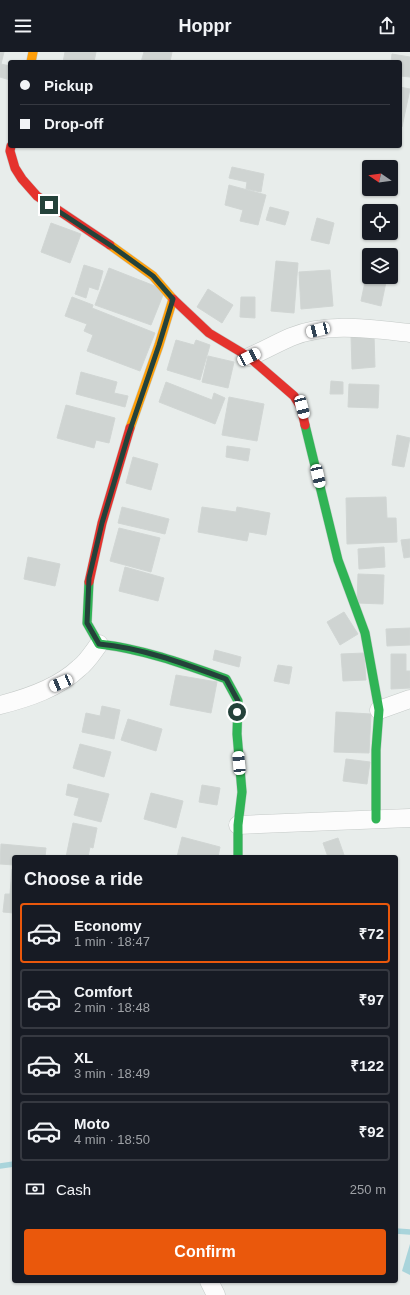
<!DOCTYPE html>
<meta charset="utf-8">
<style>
body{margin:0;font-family:Helvetica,sans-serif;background:#20242c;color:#f1f3f6;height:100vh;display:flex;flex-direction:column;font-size:15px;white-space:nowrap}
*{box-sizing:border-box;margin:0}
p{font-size:13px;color:#9ea1a6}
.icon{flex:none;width:22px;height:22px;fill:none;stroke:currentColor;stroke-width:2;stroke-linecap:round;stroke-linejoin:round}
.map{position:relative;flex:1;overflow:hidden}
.details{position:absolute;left:12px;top:803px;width:386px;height:428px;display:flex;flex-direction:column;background:#171b24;border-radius:4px;box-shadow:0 1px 3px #0004}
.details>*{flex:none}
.top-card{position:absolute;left:8px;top:8px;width:394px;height:88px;border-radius:4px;box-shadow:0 1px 3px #0004;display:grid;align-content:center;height:88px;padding:0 12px;background:#171b24}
.needle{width:26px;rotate:283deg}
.controls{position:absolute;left:362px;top:108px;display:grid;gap:8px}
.controls a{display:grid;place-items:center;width:36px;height:36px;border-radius:4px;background:#171b24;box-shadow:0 1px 3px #0004;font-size:20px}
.end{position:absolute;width:18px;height:18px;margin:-9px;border:5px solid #24423a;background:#fff;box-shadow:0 0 0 2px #fff}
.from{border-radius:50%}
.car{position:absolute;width:12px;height:24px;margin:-12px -6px;border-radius:5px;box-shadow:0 0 3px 1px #0007;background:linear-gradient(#fff 24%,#345 0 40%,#fff 0 76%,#345 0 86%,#fff 0)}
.top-card b{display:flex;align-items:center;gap:14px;height:38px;font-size:15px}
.top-card b+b{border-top:1px solid #363941}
.top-card i{width:10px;height:10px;background:#f1f3f6}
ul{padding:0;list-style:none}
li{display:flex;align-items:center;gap:12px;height:60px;margin:0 8px 6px;padding:0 4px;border:2px solid #363941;border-radius:4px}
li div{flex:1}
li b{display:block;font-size:15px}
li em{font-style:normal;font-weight:700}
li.selected{border-color:#ea580c}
li>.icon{width:36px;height:36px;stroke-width:1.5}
h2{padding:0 12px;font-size:18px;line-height:48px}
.pay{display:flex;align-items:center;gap:10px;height:44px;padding:0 12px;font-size:15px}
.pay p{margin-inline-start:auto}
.button{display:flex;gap:8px;margin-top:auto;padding:8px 12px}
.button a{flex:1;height:46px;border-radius:4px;background:#ea580c;color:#fff;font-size:16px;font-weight:700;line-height:46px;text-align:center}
header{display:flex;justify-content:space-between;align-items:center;height:52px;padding:0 12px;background:#171b24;font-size:18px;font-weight:700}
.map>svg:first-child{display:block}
.water{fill:#a9d4db}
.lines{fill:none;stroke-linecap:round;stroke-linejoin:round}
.stream{stroke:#a9d4db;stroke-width:5.5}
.building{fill:#cfd4d2;stroke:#d1d6d4}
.street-casing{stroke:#c5cac8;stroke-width:19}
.fast-casing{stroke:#c3cbc8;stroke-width:10}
.slow-casing{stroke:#c3cbc8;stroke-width:10}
.jam-casing{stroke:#c3cbc8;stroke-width:10}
.street{stroke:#fcfcfc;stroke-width:18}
.fast{stroke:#30b455;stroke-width:9}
.slow{stroke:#ff9f0a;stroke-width:9}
.jam{stroke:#e5322d;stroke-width:9}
.route{stroke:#24423a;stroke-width:5}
</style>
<header><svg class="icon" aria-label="menu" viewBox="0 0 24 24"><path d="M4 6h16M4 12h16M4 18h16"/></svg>Hoppr<svg class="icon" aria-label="share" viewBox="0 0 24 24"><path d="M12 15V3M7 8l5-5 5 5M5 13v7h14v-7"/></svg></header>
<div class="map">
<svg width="410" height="1243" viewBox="0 0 410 1243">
<rect width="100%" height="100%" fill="#e8edeb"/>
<path class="water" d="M 410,1192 L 410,1223 L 402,1219 Z"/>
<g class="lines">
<path class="stream" d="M 0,1114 L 14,1112
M 396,1179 L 410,1180"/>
</g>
<path class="building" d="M 0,0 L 4,0 L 1,12 L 10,14 L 10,28 L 0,25 Z
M 65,0 L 96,0 L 94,10 L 63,10 Z
M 144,0 L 172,0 L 170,10 L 141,10 Z
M 392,2 L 410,5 L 410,25 L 400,24 L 400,10 L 391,10 Z
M 400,35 L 410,37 L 402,75 L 400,75 Z
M 232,115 L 264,122 L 261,140 L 246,137 L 247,130 L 229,126 Z
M 229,133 L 266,143 L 258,173 L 240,169 L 243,158 L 225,153 Z
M 270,155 L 289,160 L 285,173 L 266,168 Z
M 317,166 L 334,171 L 329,192 L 311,188 Z
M 51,171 L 81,182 L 70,211 L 41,200 Z
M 276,209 L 298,211 L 294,261 L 271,259 Z
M 84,213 L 103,219 L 98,238 L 89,235 L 86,246 L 75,242 Z
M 109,216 L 165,238 L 151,273 L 95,253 Z
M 330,218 L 333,254 L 301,257 L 299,220 Z
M 366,225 L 386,230 L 381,254 L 361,249 Z
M 208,237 L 233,253 L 222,271 L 197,255 Z
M 72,245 L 93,253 L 92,256 L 155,281 L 140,319 L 87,299 L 93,283 L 84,279 L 87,272 L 65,264 Z
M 241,245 L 255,245 L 255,266 L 240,265 Z
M 374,283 L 375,315 L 352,317 L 351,284 Z
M 176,288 L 194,293 L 196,288 L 210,293 L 200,328 L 167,318 Z
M 208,304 L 234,310 L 228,336 L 202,330 Z
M 81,320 L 117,330 L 114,341 L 128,344 L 125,355 L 76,342 Z
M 331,329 L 343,330 L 343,342 L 330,342 Z
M 166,330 L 212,348 L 214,341 L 225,346 L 215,372 L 159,350 Z
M 349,332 L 379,333 L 378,356 L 348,355 Z
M 229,345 L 264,352 L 257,389 L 222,383 Z
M 66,353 L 115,366 L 109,391 L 96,388 L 94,396 L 57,386 Z
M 397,383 L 410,386 L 404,415 L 392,413 Z
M 227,394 L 250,397 L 248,409 L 226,405 Z
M 133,405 L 158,412 L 151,438 L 126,431 Z
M 386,445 L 387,466 L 396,466 L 397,490 L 347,492 L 346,446 Z
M 122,455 L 169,467 L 165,482 L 118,471 Z
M 202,455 L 236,460 L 237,455 L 270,461 L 266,483 L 249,480 L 247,489 L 198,480 Z
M 119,476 L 160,486 L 151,520 L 110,509 Z
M 410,487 L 410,505 L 404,506 L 401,488 Z
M 384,495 L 385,515 L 359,517 L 358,497 Z
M 28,505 L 60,512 L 55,534 L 24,527 Z
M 125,515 L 164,526 L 158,549 L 119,539 Z
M 358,522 L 384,523 L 383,552 L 357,551 Z
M 344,560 L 358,582 L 340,593 L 327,570 Z
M 410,576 L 410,593 L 387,594 L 386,577 Z
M 215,598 L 241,605 L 239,615 L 213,608 Z
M 364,601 L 366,628 L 343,629 L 341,602 Z
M 391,602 L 406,602 L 406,619 L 410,619 L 410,636 L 391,637 Z
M 278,613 L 292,615 L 289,632 L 274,629 Z
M 176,623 L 217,630 L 211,661 L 170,653 Z
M 102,654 L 120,658 L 114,687 L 82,680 L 86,661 L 100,664 Z
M 336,660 L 371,662 L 369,701 L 334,700 Z
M 128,667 L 162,677 L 156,699 L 121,688 Z
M 80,692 L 111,700 L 104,725 L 73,716 Z
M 346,707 L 370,710 L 367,732 L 343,729 Z
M 68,732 L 109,742 L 101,770 L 74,763 L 79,746 L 66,743 Z
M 202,733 L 220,736 L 217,753 L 199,750 Z
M 151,741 L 183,749 L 176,776 L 144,767 Z
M 73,771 L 97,776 L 93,796 L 90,795 L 88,805 L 66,805 Z
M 182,785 L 220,795 L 218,805 L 177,805 Z
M 338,786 L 344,803 L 340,805 L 328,805 L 323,791 Z
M 1,792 L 46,796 L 45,805 L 14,805 L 14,813 L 0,812 Z
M 12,817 L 14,817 L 14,861 L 3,860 L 5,842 L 10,842 Z"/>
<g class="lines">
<defs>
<path id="street" d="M 249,305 C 263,299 277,291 291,285 C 328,270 371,277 410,281
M 0,653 C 28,646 58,636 79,616 C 87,610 93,600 99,592
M 379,658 L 410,647
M 238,773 L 410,766
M 209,1229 L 216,1243"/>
<path id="fast" d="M 305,373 L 338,508 L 365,581 L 379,658 L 376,698 L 376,767
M 89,530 L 87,571 L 99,592 C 143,597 184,612 226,627 L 238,649 L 237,682 L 242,740 L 238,773 L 238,805"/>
<path id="slow" d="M 31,10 L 33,0
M 110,193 L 153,224 L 173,247 L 159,293 L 130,376"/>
<path id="jam" d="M 11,94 L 10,99 L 15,116 L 22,127 L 37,144 L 110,193
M 173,247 L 209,281 L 249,305 L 294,344 L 301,355 L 305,373
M 89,530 L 102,471 L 130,376"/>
</defs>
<use href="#street" class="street-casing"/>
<use href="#fast" class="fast-casing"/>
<use href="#slow" class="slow-casing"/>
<use href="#jam" class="jam-casing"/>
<use href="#street" class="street"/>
<use href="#fast" class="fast"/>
<use href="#slow" class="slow"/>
<use href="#jam" class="jam"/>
</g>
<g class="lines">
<path class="route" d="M 49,153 L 113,195 L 153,224 L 173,247 L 159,293 L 128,384 L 102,471 L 89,526 L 87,571 L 99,592 C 143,596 185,612 226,627 L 238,649 L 237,660"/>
</g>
</svg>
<div class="controls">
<a><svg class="needle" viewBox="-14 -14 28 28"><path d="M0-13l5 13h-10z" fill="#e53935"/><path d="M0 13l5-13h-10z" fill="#9ea1a6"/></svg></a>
<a><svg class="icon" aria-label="locate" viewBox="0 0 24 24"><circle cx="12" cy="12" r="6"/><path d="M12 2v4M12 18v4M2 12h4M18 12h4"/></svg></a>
<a><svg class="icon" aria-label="layers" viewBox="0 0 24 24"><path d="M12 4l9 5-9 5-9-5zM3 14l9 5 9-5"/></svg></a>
</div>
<i class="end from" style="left:237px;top:660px"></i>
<i class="end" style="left:49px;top:153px"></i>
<i class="car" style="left:318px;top:278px;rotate:256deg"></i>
<i class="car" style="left:249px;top:305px;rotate:64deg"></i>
<i class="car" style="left:302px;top:355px;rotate:165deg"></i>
<i class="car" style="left:318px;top:424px;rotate:167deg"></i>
<i class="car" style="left:61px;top:631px;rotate:247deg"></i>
<i class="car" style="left:239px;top:711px;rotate:355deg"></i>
<div class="top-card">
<b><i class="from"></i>Pickup</b>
<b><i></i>Drop-off</b>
</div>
<section class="details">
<h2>Choose a ride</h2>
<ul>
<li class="selected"><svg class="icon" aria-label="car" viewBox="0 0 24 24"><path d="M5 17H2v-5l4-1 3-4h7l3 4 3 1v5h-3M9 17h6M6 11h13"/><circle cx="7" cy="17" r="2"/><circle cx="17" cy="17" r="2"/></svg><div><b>Economy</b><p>1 min · 18:47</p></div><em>₹72</em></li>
<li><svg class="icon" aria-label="car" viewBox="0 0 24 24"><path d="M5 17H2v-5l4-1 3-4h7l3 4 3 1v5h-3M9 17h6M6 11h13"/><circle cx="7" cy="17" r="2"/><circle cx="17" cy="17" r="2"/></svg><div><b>Comfort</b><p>2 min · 18:48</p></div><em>₹97</em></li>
<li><svg class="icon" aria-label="car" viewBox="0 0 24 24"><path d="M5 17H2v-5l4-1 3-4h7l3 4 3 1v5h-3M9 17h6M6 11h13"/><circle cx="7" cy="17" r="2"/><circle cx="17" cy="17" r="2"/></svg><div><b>XL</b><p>3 min · 18:49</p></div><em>₹122</em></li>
<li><svg class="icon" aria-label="car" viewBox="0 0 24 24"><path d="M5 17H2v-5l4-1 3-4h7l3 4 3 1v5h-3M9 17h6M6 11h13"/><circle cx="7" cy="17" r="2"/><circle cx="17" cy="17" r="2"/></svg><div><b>Moto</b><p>4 min · 18:50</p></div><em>₹92</em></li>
</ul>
<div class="pay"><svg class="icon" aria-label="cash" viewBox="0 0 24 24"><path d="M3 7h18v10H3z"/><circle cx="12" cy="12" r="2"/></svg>Cash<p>250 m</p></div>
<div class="button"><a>Confirm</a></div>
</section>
</div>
